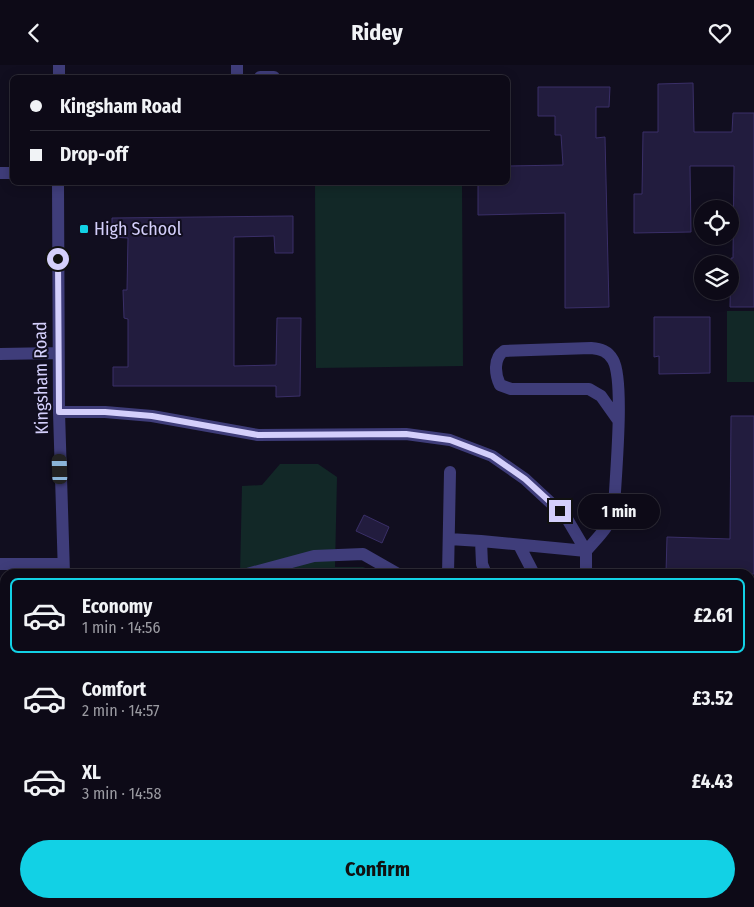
<!DOCTYPE html>
<meta charset="utf-8">
<style>
body{margin:0;font-family:"Fira Sans Condensed",sans-serif;background:#161320;color:#f1f3f6;height:100vh;display:flex;flex-direction:column;font-size:19px;white-space:nowrap}
*{box-sizing:border-box;margin:0}
p{font-size:16px;color:#9a9aa1}
.icon{flex:none;width:28px;height:28px;fill:none;stroke:currentColor;stroke-width:2;stroke-linecap:round;stroke-linejoin:round}
.map{position:relative;flex:1;overflow:hidden}
.side{position:absolute;left:0px;top:504px;width:755px;height:339px;display:flex;flex-direction:column;background:#0d0a17;border-radius:15px 15px 0 0;box-shadow:0 2px 12px #0003,0 0 0 1px #2d2b36}
.side>*{flex:none}
.hud{position:absolute;left:10px;top:10px;width:500px;height:110px;border-radius:8px;box-shadow:0 2px 12px #0003,0 0 0 1px #2d2b36;display:grid;align-content:center;height:110px;padding:0 20px;background:#0d0a17}
.fabs{position:absolute;left:694px;top:135px;display:grid;gap:10px}
.fabs a{display:grid;place-items:center;width:45px;height:45px;border-radius:50%;background:#0d0a17;box-shadow:0 2px 12px #0003,0 0 0 1px #2d2b36;font-size:25px}
.end{position:absolute;width:22px;height:22px;margin:-11px;border:6px solid #d4cffb;background:#111;box-shadow:0 0 0 2px #111}
.from{border-radius:50%}
.bubble{position:absolute;height:35px;border-radius:18px;background:#0d0a17;box-shadow:0 2px 12px #0003,0 0 0 1px #2d2b36;font-size:16px;font-weight:700;line-height:35px;text-align:center}
.car{position:absolute;width:15px;height:30px;margin:-15px -8px;border-radius:6px;box-shadow:0 0 4px 1px #0007;background:linear-gradient(#222 24%,#8ab4d8 0 40%,#222 0 76%,#8ab4d8 0 86%,#222 0)}
.hud b{display:flex;align-items:center;gap:18px;height:48px;font-size:19px}
.hud b+b{border-top:1px solid #2d2b36}
.hud i{width:12px;height:12px;background:#f1f3f6}
ul{padding:9px 0 0;list-style:none}
li{display:flex;align-items:center;gap:15px;height:75px;margin:0 10px 8px;padding:0 10px;border:2px solid transparent;border-radius:8px}
li div{flex:1}
li b{display:block;font-size:19px}
li em{font-style:normal;font-weight:700}
li.active{border-color:#12d1e5}
li>.icon{width:45px;height:45px;stroke-width:1.5}
.cta{display:flex;gap:10px;margin-top:auto;padding:10px 20px}
.cta a{flex:1;height:58px;border-radius:30px;background:#12d1e5;color:#111;font-size:20px;font-weight:700;line-height:58px;text-align:center}
header{display:flex;justify-content:space-between;align-items:center;height:65px;padding:0 20px;background:#0d0a17;font-size:22px;font-weight:700}
.map>svg:first-child{display:block}
.green{fill:#122827}
.building{fill:#221c3e;stroke:#3a2f68}
.lines{fill:none;stroke-linecap:round;stroke-linejoin:round}
.minor{stroke:#3f3d7a;stroke-width:12}
.route{stroke:#d4cffb;stroke-width:6}
.poi-dot{fill:#12d1e5;stroke:#110e1f;stroke-width:2}
.labels{text-anchor:middle;dominant-baseline:central;stroke-width:4;stroke-linejoin:round;paint-order:stroke}
.poi-label{font-size:18px;fill:#d4cffb;stroke:#110e1f;text-anchor:start}
.street-label{font-size:18px;fill:#d4cffb;stroke:#110e1f}
</style>
<header><svg class="icon" aria-label="back" viewBox="0 0 24 24"><path d="M15 5l-7 7 7 7"/></svg>Ridey<svg class="icon" aria-label="heart" viewBox="0 0 24 24"><path d="M12 20l-8-8c-3-5 5-10 8-4 3-6 11-1 8 4z"/></svg></header>
<div class="map">
<svg width="754" height="842" viewBox="0 0 754 842">
<rect width="100%" height="100%" fill="#110e1f"/>
<path class="green" d="M 315,118 L 462,118 L 463,301 L 316,303 Z
M 727,246 L 754,246 L 754,317 L 727,317 Z
M 280,399 L 318,399 L 337,412 L 335,502 L 363,502 L 382,509 L 240,509 L 242,421 L 262,420 Z
M 750,649 L 754,649 L 754,842 L 353,842 L 358,838 L 750,838 Z"/>
<path class="building" d="M 693,18 L 694,67 L 732,67 L 733,48 L 754,48 L 754,242 L 730,242 L 731,193 L 733,193 L 734,101 L 690,101 L 691,167 L 634,168 L 634,129 L 642,129 L 643,67 L 658,67 L 658,19 Z
M 538,22 L 610,22 L 609,42 L 596,42 L 596,73 L 605,72 L 609,242 L 565,243 L 565,148 L 478,150 L 478,118 L 508,118 L 508,101 L 563,100 L 561,70 L 555,70 L 555,51 L 538,51 Z
M 293,151 L 293,188 L 275,188 L 274,171 L 234,172 L 234,301 L 276,300 L 277,253 L 301,253 L 300,331 L 276,332 L 276,321 L 113,321 L 113,302 L 128,302 L 128,254 L 124,253 L 123,225 L 127,225 L 128,173 L 112,172 L 112,153 Z
M 654,252 L 710,252 L 710,308 L 659,309 L 659,291 L 654,292 Z
M 731,351 L 754,351 L 754,509 L 666,508 L 667,472 L 730,474 Z
M 364,450 L 389,462 L 382,478 L 356,466 Z"/>
<g class="lines">
<path class="minor" d="M 237,0 L 237,12
M 59,12 L 59,0
M 260,12 L 274,12
M 0,108 L 12,108
M 58,118 L 59,347 L 64,509
M 0,289 L 58,288
M 59,347 L 105,347 L 152,351 L 258,370 L 406,369 L 450,375 L 492,391 L 525,414 L 566,452 L 586,486 L 586,509
M 449,474 L 481,476
M 519,480 L 534,509
M 0,499 L 63,499
M 247,509 L 314,491 L 363,489 L 398,509
M 448,509 L 450,407
M 486,509 L 482,499 L 481,476 L 586,486 C 598,472 610,462 614,444 C 615,416 625,316 613,295 C 608,286 601,284 591,283 L 504,286 C 493,293 495,310 500,320 L 511,324 L 589,324 L 601,331 L 618,355
M 750,593 L 752,582
M 750,644 L 754,645
M 101,838 L 101,842
M 64,842 L 64,838
M 299,842 L 304,838
M 343,842 L 347,838"/>
</g>
<g class="lines">
<path class="route" d="M 58,194 L 59,347 L 105,347 L 152,351 L 258,370 L 406,369 L 450,375 L 492,391 L 525,414 L 560,446"/>
</g>
<rect class="poi-dot" x="79" y="159" width="10" height="10" rx="2.5"/>
<g class="labels">
<g class="poi-label">
<text x="94" y="164">High School</text>
</g>
<g class="street-label">
<text transform="translate(41 313) rotate(-91)">Kingsham Road</text>
</g>
</g>
</svg>
<div class="fabs">
<a><svg class="icon" aria-label="locate" viewBox="0 0 24 24"><circle cx="12" cy="12" r="6"/><path d="M12 2v4M12 18v4M2 12h4M18 12h4"/></svg></a>
<a><svg class="icon" aria-label="layers" viewBox="0 0 24 24"><path d="M12 4l9 5-9 5-9-5zM3 14l9 5 9-5"/></svg></a>
</div>
<i class="end from" style="left:58px;top:194px"></i>
<i class="end" style="left:560px;top:446px"></i>
<div class="bubble" style="left:578px;top:429px;width:82px">1 min</div>
<i class="car" style="left:60px;top:404px;rotate:358deg"></i>
<div class="hud">
<b><i class="from"></i>Kingsham Road</b>
<b><i></i>Drop-off</b>
</div>
<section class="side">
<ul>
<li class="active"><svg class="icon" aria-label="car" viewBox="0 0 24 24"><path d="M5 17H2v-5l4-1 3-4h7l3 4 3 1v5h-3M9 17h6M6 11h13"/><circle cx="7" cy="17" r="2"/><circle cx="17" cy="17" r="2"/></svg><div><b>Economy</b><p>1 min · 14:56</p></div><em>£2.61</em></li>
<li><svg class="icon" aria-label="car" viewBox="0 0 24 24"><path d="M5 17H2v-5l4-1 3-4h7l3 4 3 1v5h-3M9 17h6M6 11h13"/><circle cx="7" cy="17" r="2"/><circle cx="17" cy="17" r="2"/></svg><div><b>Comfort</b><p>2 min · 14:57</p></div><em>£3.52</em></li>
<li><svg class="icon" aria-label="car" viewBox="0 0 24 24"><path d="M5 17H2v-5l4-1 3-4h7l3 4 3 1v5h-3M9 17h6M6 11h13"/><circle cx="7" cy="17" r="2"/><circle cx="17" cy="17" r="2"/></svg><div><b>XL</b><p>3 min · 14:58</p></div><em>£4.43</em></li>
</ul>
<div class="cta"><a>Confirm</a></div>
</section>
</div>
